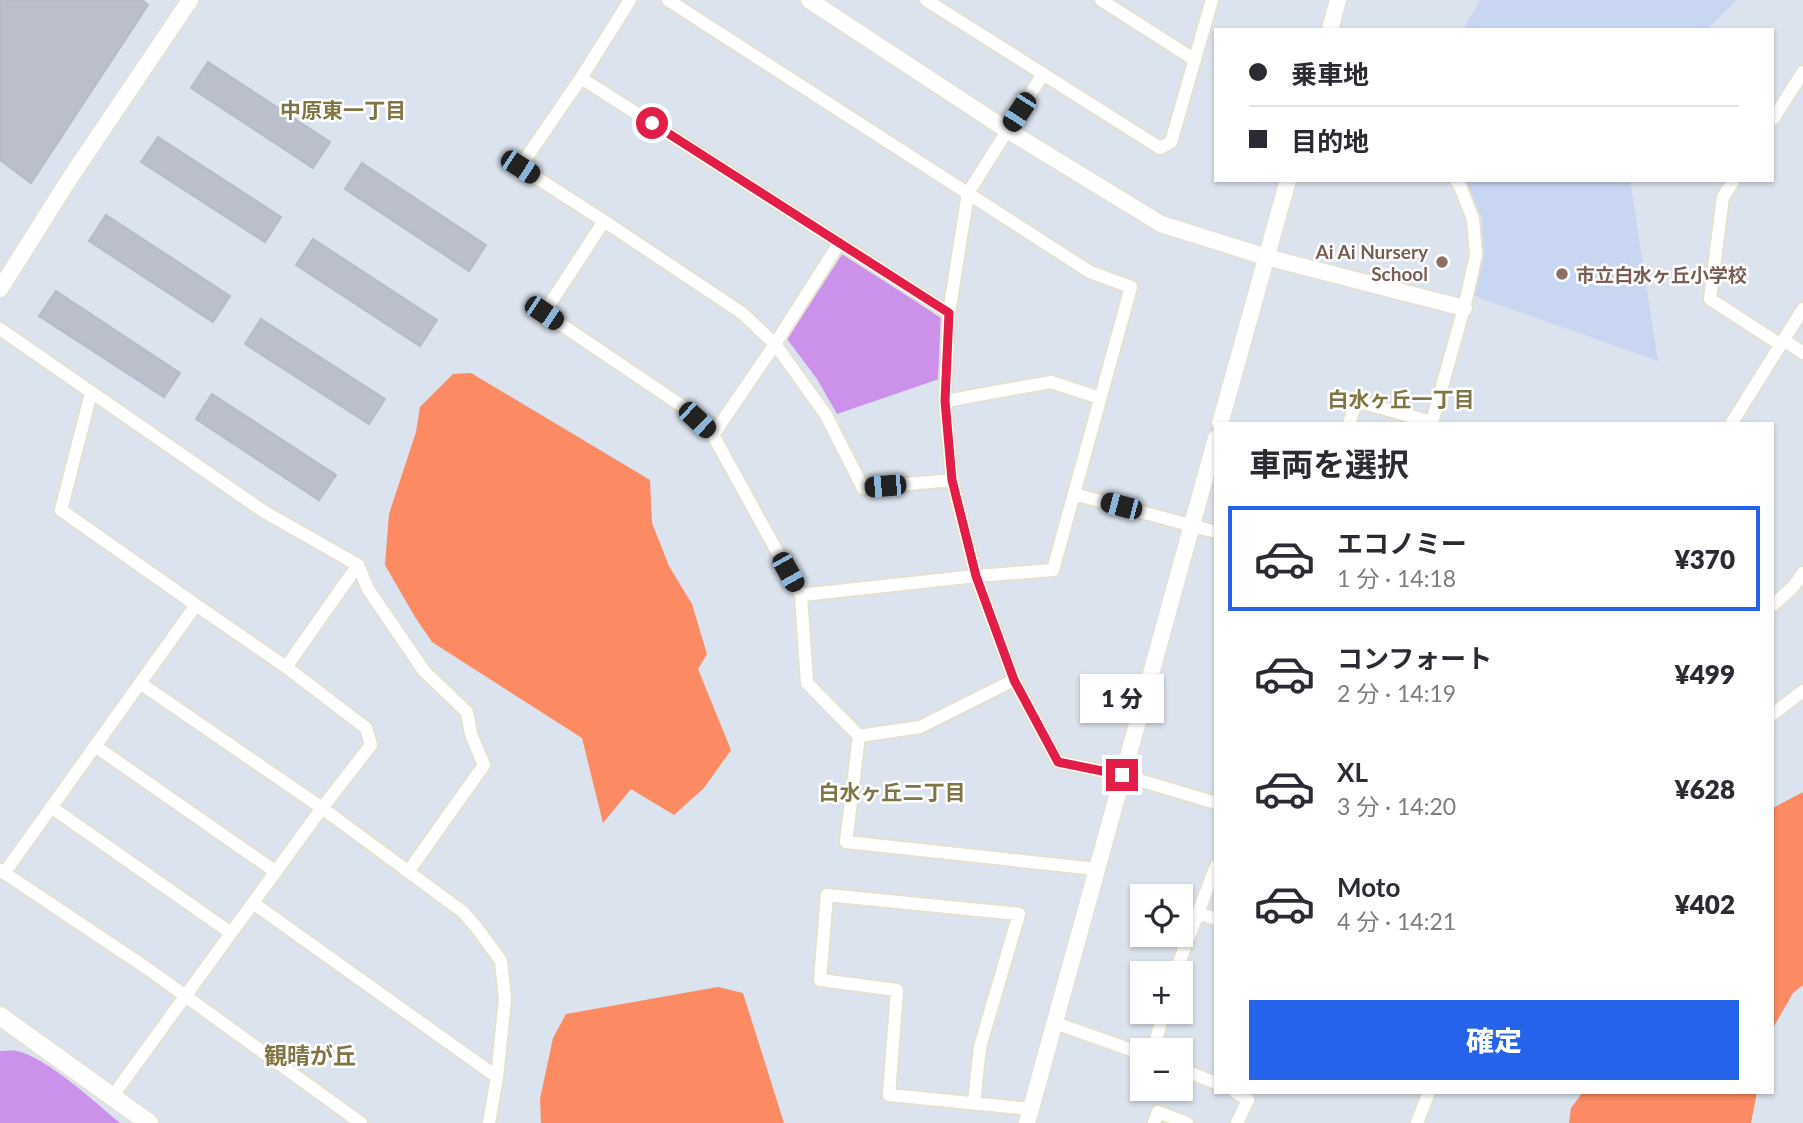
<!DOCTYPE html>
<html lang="ja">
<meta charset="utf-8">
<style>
body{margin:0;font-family:Lato,"Noto Sans JP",sans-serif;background:#f2f2f3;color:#2b2b33;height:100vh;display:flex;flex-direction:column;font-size:26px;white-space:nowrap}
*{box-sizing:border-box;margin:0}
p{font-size:23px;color:#7c7c81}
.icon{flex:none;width:38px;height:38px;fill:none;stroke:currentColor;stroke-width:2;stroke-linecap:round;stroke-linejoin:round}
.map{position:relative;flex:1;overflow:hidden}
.sheet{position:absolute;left:1214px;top:422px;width:560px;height:672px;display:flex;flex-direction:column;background:#fff;border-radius:0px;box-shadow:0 2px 5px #0004}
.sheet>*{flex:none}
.hud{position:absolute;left:1214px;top:28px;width:560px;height:154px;border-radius:0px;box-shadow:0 2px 5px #0004;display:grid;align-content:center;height:154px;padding:0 35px;background:#fff}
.buttons{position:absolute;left:1130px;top:884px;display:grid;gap:14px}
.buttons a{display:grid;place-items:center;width:63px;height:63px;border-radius:0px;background:#fff;box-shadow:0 2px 5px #0004;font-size:35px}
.end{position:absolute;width:32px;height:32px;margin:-16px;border:9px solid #e11d48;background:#fff;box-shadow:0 0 0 4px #fff}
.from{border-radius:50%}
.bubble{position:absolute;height:49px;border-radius:0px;background:#fff;box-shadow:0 2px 5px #0004;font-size:23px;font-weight:800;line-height:49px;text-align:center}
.car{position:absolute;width:21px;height:42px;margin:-21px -10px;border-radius:9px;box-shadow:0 0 5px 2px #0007;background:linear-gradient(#222 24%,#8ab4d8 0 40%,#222 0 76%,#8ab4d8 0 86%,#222 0)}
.hud b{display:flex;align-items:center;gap:24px;height:66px;font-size:26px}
.hud b+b{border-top:2px solid #e1e1e2}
.hud i{width:18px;height:18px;background:#2b2b33}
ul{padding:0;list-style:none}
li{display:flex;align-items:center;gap:21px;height:105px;margin:0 14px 10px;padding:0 21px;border:4px solid transparent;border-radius:0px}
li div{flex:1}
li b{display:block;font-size:26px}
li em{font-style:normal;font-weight:800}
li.current{border-color:#2563eb}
li>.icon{width:63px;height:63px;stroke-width:1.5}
h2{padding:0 35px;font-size:32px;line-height:84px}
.button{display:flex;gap:14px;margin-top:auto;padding:14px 35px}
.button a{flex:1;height:80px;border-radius:0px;background:#2563eb;color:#fff;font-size:28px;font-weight:800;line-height:80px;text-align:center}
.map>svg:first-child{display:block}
.education{fill:#c8d6f2}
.green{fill:#cc91eb}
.water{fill:#fc8a62}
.building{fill:#babfc9;stroke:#b4bcca;stroke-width:2}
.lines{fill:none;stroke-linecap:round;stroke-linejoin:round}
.minor-casing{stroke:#e5e1d0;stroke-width:16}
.tertiary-casing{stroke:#e5e1d0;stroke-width:19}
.secondary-casing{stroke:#e5e1d0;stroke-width:21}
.minor{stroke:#fff;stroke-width:12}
.tertiary{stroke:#fff;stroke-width:16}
.secondary{stroke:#fff;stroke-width:18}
.route{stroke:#e11d48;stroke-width:9}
.education-dot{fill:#8d6e63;stroke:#fff;stroke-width:2.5}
.labels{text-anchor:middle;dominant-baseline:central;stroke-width:5;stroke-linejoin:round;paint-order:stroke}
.education-label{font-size:19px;font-weight:bold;fill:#785e54;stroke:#fff;text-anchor:end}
.neighbourhood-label{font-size:21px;font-weight:bold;fill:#807545;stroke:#fff}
.quarter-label{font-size:23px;font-weight:bold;fill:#807545;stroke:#fff}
</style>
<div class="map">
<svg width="1803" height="1123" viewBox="0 0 1803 1123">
<rect width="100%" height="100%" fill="#dbe3ee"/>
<path class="education" d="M 1480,0 L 1737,0 L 1706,30 L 1463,30 Z
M 1465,180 L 1630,180 L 1658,361 L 1474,296 L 1483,252 L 1482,218 Z"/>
<path class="green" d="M 843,253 L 941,318 L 939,379 L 837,414 L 817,379 L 787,339 Z
M 0,1051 C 5,1051 12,1050 17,1051 C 46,1057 96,1103 120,1123 L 0,1123 Z"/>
<path class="water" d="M 471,373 L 650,480 L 652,523 L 669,566 L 692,604 L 707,654 L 698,669 L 731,750 L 704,788 L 674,815 L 631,789 L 603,823 L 582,738 L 432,642 L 415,617 L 385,565 L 389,514 L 416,432 L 420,407 L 453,374 Z
M 1803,792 L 1803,985 L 1793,993 L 1773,1028 L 1773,808 Z
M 718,987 L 743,993 L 784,1123 L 541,1123 L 540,1099 L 553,1038 L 566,1014 Z
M 1583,1092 L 1757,1092 L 1751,1123 L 1569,1123 L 1571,1108 Z"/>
<path class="building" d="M 0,0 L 142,0 L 148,5 L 31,183 L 0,160 Z
M 208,62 L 330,142 L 313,168 L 191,88 Z
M 158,137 L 281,217 L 265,242 L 141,162 Z
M 362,163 L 486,245 L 469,271 L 345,189 Z
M 106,215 L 230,296 L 213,322 L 89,241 Z
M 313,239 L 437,320 L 420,346 L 296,265 Z
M 56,291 L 180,373 L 164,397 L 39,316 Z
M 261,319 L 385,399 L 369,424 L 245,344 Z
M 212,394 L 336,475 L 319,500 L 196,419 Z"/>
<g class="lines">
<defs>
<path id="minor" d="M 668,0 L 1090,272 L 1131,287 L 1053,570 L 976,576 L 801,595
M 926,0 L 1160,148 L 1171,142 L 1212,0
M 1101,0 L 1195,60
M 581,78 L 949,313 L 945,401 L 952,480 L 976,576 L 1014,680 L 1058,762 L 1122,775 L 1216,803
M 1773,119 L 1803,72
M 1734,180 L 1723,197 L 1710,299 L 1781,345
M 604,221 L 520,167 L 581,78 L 630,0
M 949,313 L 968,193 L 1043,74
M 0,329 L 263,511 L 358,565 L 286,667 L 366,728 L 371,745 L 322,808 L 112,1097
M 1784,340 L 1803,353
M 91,393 L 61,510 L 196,605
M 945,401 L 1051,382 L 1100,398
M 1349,424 L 1356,401 L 1432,422 L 1464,308 L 1476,255 L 1473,219 L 1460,186 L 1456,180
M 1731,424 L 1803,309
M 713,435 L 775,344 L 840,242
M 952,480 L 863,488 L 826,415 L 775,344 L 742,313 L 604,221 L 544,313 L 682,406 L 713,435 L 801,595 L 807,683 L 859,736 L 846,842 L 1096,869
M 1074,494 L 1216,532
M 358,565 L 368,589 L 424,671 L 467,712 L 471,734 L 484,765 L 408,872
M 1773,605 L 1792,588 L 1803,573
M 140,683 L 322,808 L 463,912 L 477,928 L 501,961 L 505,999 L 497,1077
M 1773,714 L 1803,691
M 859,736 L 920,727 L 1014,680
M 95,746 L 276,872
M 51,807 L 231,933
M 0,870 L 148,969 L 361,1123
M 5,872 L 196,605 L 286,667
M 253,903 L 497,1077 L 489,1123
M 1197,913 L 1216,919
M 1175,973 L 1216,866
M 1055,1023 L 1143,1054
M 1153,1050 L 1164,1012
M 1181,1069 L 1216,1083
M 1235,1092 L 1248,1100 L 1237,1123
M 974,1103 L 980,1047 L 1019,914 L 827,895 L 820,980 L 897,990 L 889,1095 L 1031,1109
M 1154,1123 L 1158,1112 L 1187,1123
M 1417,1123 L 1429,1092"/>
<path id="tertiary" d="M 809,0 L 1007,130 L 1161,224 L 1266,257 L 1464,308
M 1330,30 L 1338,0
M 0,289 L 70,178 L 190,0
M 1220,424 L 1288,180
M 1027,1123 L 1216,438"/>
<path id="secondary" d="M 0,1016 L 149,1123"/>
</defs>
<use href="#minor" class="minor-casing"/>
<use href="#tertiary" class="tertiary-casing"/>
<use href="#secondary" class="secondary-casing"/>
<use href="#minor" class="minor"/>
<use href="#tertiary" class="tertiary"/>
<use href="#secondary" class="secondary"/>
</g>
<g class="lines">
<path class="route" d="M 652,123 L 949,313 L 945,401 L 952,480 L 976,576 L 1014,680 L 1058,762 L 1122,775"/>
</g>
<g class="education-dot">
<circle cx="1442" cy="262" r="7"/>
<circle cx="1562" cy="274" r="7"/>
</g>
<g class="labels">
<g class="education-label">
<text x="1428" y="251">Ai Ai Nursery<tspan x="1428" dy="22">School</tspan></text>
<text x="1576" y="274" text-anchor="start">市立白水ヶ丘小学校</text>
</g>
<g class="neighbourhood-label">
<text x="343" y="109">中原東一丁目</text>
<text x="1401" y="398">白水ヶ丘一丁目</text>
<text x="892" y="791">白水ヶ丘二丁目</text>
</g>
<g class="quarter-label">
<text x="310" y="1055">観晴が丘</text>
</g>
</g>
</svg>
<div class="buttons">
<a><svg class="icon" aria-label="locate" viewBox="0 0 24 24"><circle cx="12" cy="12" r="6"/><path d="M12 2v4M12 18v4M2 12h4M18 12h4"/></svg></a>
<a>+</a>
<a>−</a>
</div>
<i class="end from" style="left:652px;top:123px"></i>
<i class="end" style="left:1122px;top:775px"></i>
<div class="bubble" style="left:1080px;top:674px;width:84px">1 分</div>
<i class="car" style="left:1019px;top:112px;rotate:213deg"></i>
<i class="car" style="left:520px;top:167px;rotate:123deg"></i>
<i class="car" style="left:544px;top:313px;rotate:124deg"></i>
<i class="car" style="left:697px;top:420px;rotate:133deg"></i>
<i class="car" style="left:885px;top:486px;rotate:265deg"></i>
<i class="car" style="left:1121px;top:506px;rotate:285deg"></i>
<i class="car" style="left:788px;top:572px;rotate:151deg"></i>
<div class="hud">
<b><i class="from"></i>乗車地</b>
<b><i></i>目的地</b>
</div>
<section class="sheet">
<h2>車両を選択</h2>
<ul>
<li class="current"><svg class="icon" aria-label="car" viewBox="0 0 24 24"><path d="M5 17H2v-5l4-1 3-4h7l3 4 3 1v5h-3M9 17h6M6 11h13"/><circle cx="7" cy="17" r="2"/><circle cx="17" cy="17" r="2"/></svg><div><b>エコノミー</b><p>1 分 · 14:18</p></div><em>¥370</em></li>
<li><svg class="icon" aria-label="car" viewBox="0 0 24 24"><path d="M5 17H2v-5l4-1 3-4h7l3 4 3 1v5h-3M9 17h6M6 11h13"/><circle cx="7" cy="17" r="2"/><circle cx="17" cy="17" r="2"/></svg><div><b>コンフォート</b><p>2 分 · 14:19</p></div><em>¥499</em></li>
<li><svg class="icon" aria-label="car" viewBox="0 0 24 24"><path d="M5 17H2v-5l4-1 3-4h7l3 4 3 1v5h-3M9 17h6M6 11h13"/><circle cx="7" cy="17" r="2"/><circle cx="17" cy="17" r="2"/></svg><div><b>XL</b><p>3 分 · 14:20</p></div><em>¥628</em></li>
<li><svg class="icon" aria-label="car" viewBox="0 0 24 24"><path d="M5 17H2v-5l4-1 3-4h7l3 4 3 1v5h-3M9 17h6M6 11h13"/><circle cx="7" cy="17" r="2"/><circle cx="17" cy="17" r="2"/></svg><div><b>Moto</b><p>4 分 · 14:21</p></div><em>¥402</em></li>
</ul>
<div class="button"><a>確定</a></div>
</section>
</div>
